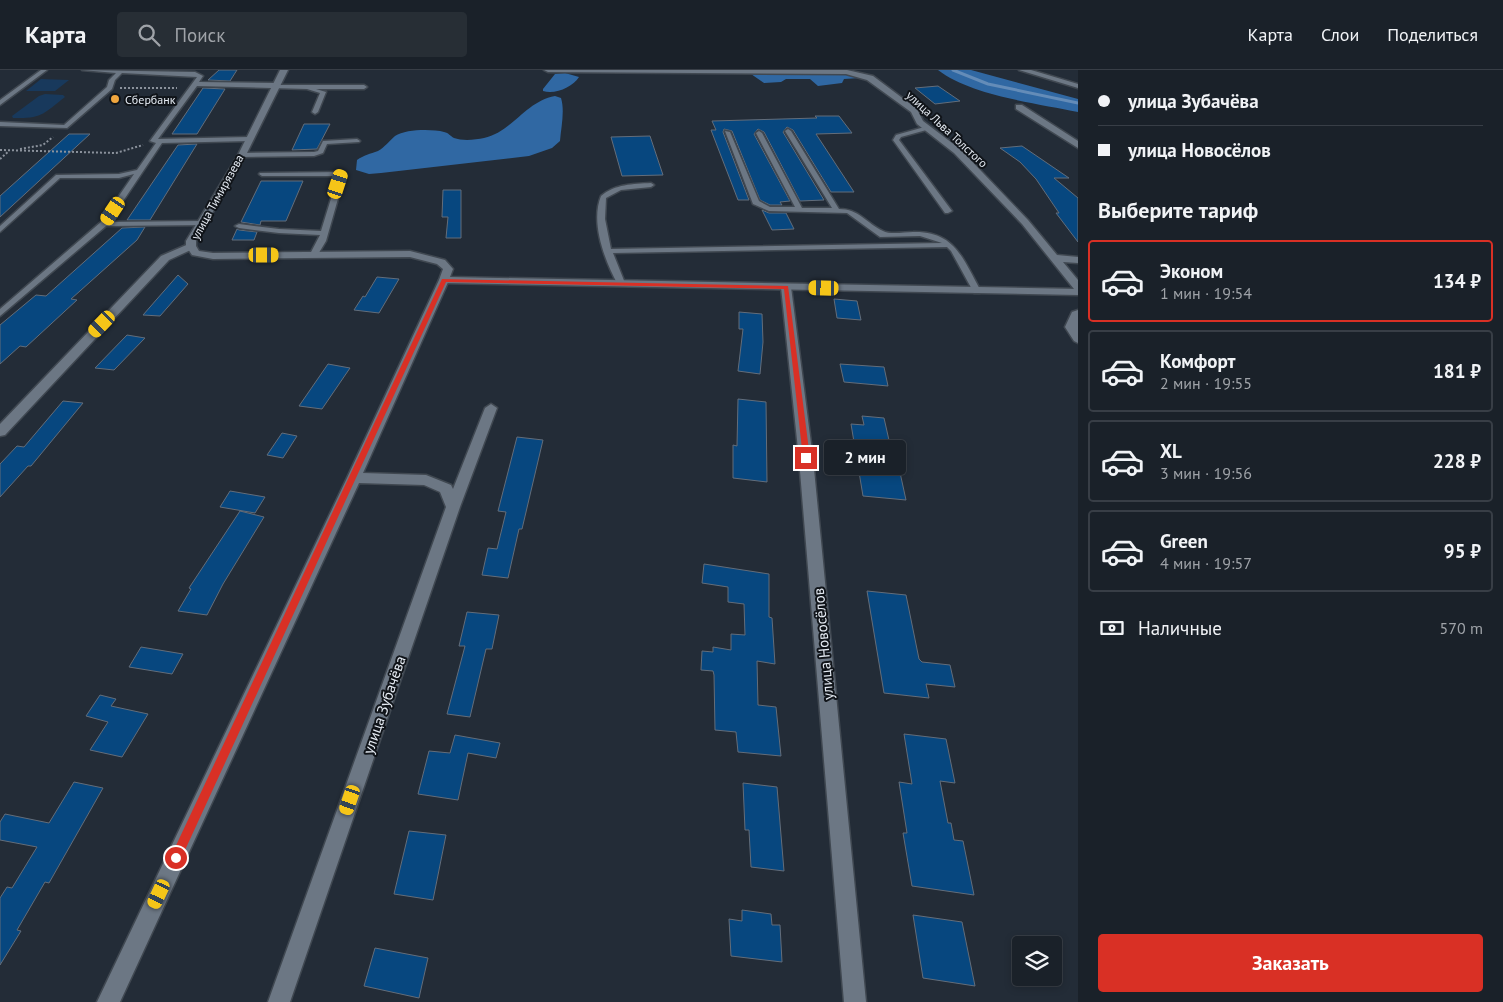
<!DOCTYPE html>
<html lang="ru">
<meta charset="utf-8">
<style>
body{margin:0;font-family:"PT Sans",sans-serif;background:#272e35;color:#f1f3f6;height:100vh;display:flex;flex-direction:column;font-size:19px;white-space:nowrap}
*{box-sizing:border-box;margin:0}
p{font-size:16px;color:#9fa3a8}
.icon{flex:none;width:28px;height:28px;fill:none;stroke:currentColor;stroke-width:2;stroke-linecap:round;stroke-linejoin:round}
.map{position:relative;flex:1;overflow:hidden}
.sheet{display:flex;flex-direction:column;background:#1a2129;width:425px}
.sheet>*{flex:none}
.banner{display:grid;align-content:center;height:110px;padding:0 20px;background:#1a2129}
.fabs{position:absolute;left:1012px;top:866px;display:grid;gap:10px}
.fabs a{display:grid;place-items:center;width:50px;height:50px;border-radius:5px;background:#1a2129;box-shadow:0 2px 8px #0003,0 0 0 1px #383e46;font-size:25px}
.end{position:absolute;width:22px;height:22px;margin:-11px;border:6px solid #d93025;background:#fff;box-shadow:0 0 0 2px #fff}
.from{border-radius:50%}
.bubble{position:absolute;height:35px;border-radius:5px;background:#1a2129;box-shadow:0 2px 8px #0003,0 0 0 1px #383e46;font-size:16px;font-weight:700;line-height:35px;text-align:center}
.car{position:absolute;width:15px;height:30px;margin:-15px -8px;border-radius:6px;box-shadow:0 0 4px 1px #0007;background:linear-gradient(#f5c518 24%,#345 0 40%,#f5c518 0 76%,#345 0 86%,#f5c518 0)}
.banner b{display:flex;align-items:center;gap:18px;height:48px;font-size:19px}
.banner b+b{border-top:1px solid #383e46}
.banner i{width:12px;height:12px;background:#f1f3f6}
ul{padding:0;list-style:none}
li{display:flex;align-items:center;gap:15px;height:82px;margin:0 10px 8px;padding:0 10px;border:2px solid #383e46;border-radius:5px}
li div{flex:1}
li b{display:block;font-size:19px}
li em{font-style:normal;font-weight:700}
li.selected{border-color:#d93025}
li>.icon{width:45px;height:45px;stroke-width:1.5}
h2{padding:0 20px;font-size:22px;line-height:60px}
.pay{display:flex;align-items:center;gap:12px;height:55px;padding:0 20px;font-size:19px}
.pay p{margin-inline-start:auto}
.action{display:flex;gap:10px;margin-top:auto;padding:10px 20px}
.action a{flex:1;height:58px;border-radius:5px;background:#d93025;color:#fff;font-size:20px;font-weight:700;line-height:58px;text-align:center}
header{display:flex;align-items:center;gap:30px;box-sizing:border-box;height:70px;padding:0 25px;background:#1a2129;border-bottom:1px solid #383e46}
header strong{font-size:24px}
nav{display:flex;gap:28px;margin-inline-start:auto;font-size:18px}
.search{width:350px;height:45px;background:#272e35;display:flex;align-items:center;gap:12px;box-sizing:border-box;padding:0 18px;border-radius:5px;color:#9fa3a8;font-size:19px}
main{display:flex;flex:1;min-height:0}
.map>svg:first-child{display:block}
.green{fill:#18395c}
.forest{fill:#3068a3}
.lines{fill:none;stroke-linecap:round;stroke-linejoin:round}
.stream{stroke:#648cb8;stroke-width:3}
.building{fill:#07477f;stroke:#636d7a}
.lane-casing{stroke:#404851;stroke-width:3}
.street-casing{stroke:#404851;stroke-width:3}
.secondary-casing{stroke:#404851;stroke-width:3}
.path{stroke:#8b929c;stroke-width:2;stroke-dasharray:2 2;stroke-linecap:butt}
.lane{fill:#6c7784;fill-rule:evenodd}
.street{fill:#6c7784;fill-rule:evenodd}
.secondary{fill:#6c7784;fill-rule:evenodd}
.route{fill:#d93025}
.poi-dot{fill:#f0a63e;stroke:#101419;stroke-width:2}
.labels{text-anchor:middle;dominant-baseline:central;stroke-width:4;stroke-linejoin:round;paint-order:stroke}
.far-poi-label{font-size:12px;fill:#e5ebf3;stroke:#101419;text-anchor:start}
.far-street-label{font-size:12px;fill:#e5ebf3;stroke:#101419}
.street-label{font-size:15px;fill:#e5ebf3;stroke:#101419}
</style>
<header>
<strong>Карта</strong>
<div class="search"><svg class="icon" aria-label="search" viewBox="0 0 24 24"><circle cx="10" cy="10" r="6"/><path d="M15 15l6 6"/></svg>Поиск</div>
<nav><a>Карта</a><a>Слои</a><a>Поделиться</a></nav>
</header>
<main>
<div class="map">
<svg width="1078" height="932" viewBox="0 0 1078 932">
<rect width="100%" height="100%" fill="#232c37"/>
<path class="green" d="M 41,9 L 69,10 L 55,21 L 26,21 Z
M 45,24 L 63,25 L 65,27 C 43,44 42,49 13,48 L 12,46 L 39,26 Z"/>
<path class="forest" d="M 938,0 L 971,0 L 1078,29 L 1078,42 C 1036,33 972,26 938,0 Z
M 565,3 L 579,7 C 573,17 555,25 543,21 L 543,19 L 555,4 Z
M 751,4 L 846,4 L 860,8 L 844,9 L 842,13 L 818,16 L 810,9 L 786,9 L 781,12 L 764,13 Z
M 555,26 L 561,28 C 565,41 561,58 560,71 L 552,78 L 529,86 L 381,103 L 369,104 L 356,100 L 357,90 C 364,85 370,84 378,81 C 385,77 389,71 395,66 C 406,59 432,59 444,62 C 449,63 450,66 454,68 C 462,71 475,70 484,68 C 512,62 526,31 555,26 Z"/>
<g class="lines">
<path class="stream" d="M 953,0 L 988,14 L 1078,33"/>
</g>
<path class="building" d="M 219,0 L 237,0 L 230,11 L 208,10 Z
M 938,16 L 960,31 L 935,34 L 915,18 Z
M 203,18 L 225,19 L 197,64 L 172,64 Z
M 815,46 L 839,46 L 852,63 L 816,64 L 854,122 L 831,122 L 793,60 L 787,57 L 783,62 L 824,130 L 800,131 L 764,62 L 758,59 L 754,64 L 790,131 L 780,132 L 782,135 L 770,135 L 760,130 L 732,61 L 724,59 L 723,62 L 749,130 L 738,130 L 711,60 L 716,60 L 712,51 L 817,48 Z
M 304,54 L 330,54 L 317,79 L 292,80 Z
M 69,64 L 90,64 L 0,147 L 0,126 Z
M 650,66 L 663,105 L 622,106 L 611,67 Z
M 197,74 L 150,150 L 127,150 L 178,75 Z
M 1022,76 L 1069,108 L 1054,108 L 1078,128 L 1078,172 L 1056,143 L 1059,143 L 1036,109 L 1020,92 L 1000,78 Z
M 261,111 L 303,111 L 286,151 L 261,151 L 260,155 L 241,152 Z
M 443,120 L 461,120 L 461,168 L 446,168 L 448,147 L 442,147 Z
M 762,140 L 769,143 L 786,143 L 794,159 L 772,160 Z
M 145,157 L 137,170 L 71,229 L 77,230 L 26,277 L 20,276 L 0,294 L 0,255 L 36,225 L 46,226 L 122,158 Z
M 237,159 L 239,160 L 257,162 L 254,170 L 232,170 Z
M 178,205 L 188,214 L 160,246 L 143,245 Z
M 377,207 L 399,209 L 379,243 L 354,240 L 363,226 L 365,227 Z
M 834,229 L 857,231 L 861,250 L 837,248 Z
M 739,242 L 762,244 L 763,272 L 760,304 L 738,301 L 743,259 L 739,259 Z
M 127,265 L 145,268 L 114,300 L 95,298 Z
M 328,294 L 350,298 L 322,339 L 299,336 Z
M 840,294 L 884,297 L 888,316 L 844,312 Z
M 738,329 L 766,332 L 767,412 L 733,408 L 733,375 L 737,376 Z
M 63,331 L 83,333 L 31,396 L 28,396 L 0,427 L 0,394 L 17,376 L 24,377 Z
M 862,346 L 884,348 L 895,397 L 899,398 L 906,430 L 863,426 L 851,354 L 864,355 Z
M 282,363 L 297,366 L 283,388 L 267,385 Z
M 517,367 L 543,370 L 522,459 L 519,459 L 508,508 L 482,505 L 488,478 L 497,479 L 506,442 L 498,441 Z
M 230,421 L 265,427 L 255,443 L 220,437 Z
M 240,441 L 264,447 L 223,514 L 207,545 L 178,541 L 191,519 L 189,518 Z
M 704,494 L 769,504 L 769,547 L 772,548 L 775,594 L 757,591 L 758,635 L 776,637 L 781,686 L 738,682 L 736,662 L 715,660 L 714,605 L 713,601 L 701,600 L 702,581 L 713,582 L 713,577 L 731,580 L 731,564 L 745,565 L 744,534 L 728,532 L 728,517 L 702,513 Z
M 867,521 L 906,525 L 919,589 L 922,592 L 950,595 L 955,617 L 926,614 L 929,628 L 884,623 Z
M 467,542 L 499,545 L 492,579 L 486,579 L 470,647 L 447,644 L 465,576 L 459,576 Z
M 141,577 L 183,584 L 172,604 L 129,597 Z
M 100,625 L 116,629 L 111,636 L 148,644 L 122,687 L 90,680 L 108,652 L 86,646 Z
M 904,664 L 946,669 L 955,713 L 940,711 L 948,753 L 951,753 L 954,770 L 963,771 L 974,825 L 912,816 L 903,763 L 907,763 L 899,712 L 912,714 Z
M 455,665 L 500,673 L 496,688 L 468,683 L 458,730 L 418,724 L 429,681 L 450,683 Z
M 74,712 L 103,718 L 49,813 L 45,812 L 17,860 L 21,861 L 0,895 L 0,828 L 7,817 L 12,818 L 37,777 L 0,770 L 0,752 L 5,744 L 49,753 Z
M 743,713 L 777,717 L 784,801 L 751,797 L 749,760 L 745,760 Z
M 409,761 L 446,765 L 433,830 L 394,824 Z
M 742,840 L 771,844 L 772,855 L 780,855 L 782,892 L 731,886 L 729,849 L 742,851 Z
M 913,845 L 962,852 L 975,916 L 923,908 Z
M 375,878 L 428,888 L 419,928 L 364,916 Z"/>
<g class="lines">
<defs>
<path id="lane" d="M 41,0 L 47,0 L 0,35 L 0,30 Z
M 82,0 L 195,2 L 203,6 L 199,12 L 276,13 L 279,15 L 364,15 L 367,17 L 364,19 L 316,19 L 326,22 L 318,42 L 315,44 L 312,42 L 320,23 L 307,19 L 197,16 L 158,69 L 249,67 L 252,69 L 249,71 L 162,73 L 109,152 L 201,151 L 204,151 L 204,155 L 106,156 L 0,246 L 0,239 L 101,152 L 134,104 L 119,108 L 60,108 L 0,162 L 0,156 L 56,105 L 119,104 L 137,100 L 156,73 L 150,71 L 197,7 L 122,3 L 115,10 L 112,19 L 67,58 L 0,56 L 0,52 L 64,55 L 107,17 L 109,10 L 116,3 Z
M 928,56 L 930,57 L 930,59 L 901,67 L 899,70 L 952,141 L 948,143 L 945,143 L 893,70 L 896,65 Z
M 788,59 L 791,61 L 839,139 C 859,139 866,153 883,161 C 890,165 905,162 913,162 C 956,161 963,190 981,221 L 980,223 L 974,223 L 951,181 L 947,177 L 613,183 L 625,213 L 618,215 C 605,191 590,153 601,126 C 615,114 633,114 651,113 L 654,115 L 651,117 L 621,120 L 606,128 L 605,149 L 611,179 L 942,173 L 920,166 L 880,167 L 847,143 L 769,141 L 753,134 L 725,61 L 730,62 L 759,131 L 770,137 L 795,137 L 756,63 L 759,61 L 762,63 L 802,138 L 832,138 L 785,61 Z
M 357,69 L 360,71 L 359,72 L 327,74 L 323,83 L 314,86 L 242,87 L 239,85 L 242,83 L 314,82 L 318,81 L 323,71 Z
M 260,103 L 342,102 L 345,104 L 326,171 L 317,186 L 310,184 L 320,165 L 279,163 L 239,158 L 235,156 L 239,154 L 279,159 L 321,161 L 338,106 L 262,106 L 259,104 Z"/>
<path id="street" d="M 544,0 L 847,0 L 873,6 L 917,39 L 923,51 L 960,79 L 1028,150 L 1057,185 L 1078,187 L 1078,193 L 1063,192 L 1078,210 L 1078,220 L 1074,219 L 1022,154 L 954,83 L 917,54 L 911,42 L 867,10 L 846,4 L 548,2 Z
M 1019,0 L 1031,0 L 1078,14 L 1078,18 Z
M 1016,35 L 1022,35 L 1078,71 L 1078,78 L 1016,39 Z
M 191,173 L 196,176 L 195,178 L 169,190 L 5,365 L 0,366 L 0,354 L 161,186 Z
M 444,207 L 449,210 L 363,403 L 426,405 L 451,415 L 453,419 L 485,338 L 491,334 L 497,338 L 460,437 L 290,932 L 268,932 L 446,437 L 440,422 L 424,415 L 359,413 L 120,932 L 97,932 L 347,408 L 439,210 Z
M 786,214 L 791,217 L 813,389 L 866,932 L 844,932 L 799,389 L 781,217 Z
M 1078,240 L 1078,273 L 1074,271 L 1065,257 L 1072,242 Z"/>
<path id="secondary" d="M 280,0 L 288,0 L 246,85 L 196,171 L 196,176 L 199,181 L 213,183 L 410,181 L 445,190 L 453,199 L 450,207 L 1078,219 L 1078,225 L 444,213 L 439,210 L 443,199 L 437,194 L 410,187 L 213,189 L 192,185 L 186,176 L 186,171 L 238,85 Z"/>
</defs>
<use href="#lane" class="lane-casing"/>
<use href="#street" class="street-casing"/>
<use href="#secondary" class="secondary-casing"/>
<path class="path" d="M 120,18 L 177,18
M 20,79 L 43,75 L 53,67
M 0,80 L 116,83 L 143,75
M 0,89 L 9,81"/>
<use href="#lane" class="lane"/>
<use href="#street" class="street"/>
<use href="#secondary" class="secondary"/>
</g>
<path class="route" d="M 442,209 L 788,216 L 810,388 L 806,391 L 803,388 L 784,219 L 446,212 L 180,791 L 176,793 L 172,791 L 171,788 L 172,784 Z"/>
<circle class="poi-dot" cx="115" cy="29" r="5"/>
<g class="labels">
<g class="far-poi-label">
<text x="125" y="29">Сбербанк</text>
</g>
<g class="far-street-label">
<text transform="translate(947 59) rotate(43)">улица Льва Толстого</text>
<text transform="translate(217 127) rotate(-61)">улица Тимирязева</text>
</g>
<g class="street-label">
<text transform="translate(823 574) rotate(-95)">улица Новосёлов</text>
<text transform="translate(384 635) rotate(-71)">улица Зубачёва</text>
</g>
</g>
</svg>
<div class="fabs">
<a><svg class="icon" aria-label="layers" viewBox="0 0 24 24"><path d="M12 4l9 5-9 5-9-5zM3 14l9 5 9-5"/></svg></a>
</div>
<i class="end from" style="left:176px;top:788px"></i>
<i class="end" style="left:806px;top:388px"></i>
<div class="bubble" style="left:824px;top:370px;width:82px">2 мин</div>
<i class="car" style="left:338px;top:114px;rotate:18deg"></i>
<i class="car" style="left:113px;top:141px;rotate:214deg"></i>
<i class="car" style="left:264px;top:185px;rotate:90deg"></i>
<i class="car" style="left:824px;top:218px;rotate:271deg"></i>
<i class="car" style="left:102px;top:254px;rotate:224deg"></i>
<i class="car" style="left:350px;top:730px;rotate:199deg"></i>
<i class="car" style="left:159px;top:824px;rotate:205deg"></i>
</div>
<section class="sheet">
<div class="banner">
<b><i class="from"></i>улица Зубачёва</b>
<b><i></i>улица Новосёлов</b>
</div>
<h2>Выберите тариф</h2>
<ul>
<li class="selected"><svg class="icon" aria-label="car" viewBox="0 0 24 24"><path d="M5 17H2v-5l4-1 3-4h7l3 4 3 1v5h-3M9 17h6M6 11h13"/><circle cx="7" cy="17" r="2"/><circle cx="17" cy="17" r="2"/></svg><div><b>Эконом</b><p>1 мин · 19:54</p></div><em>134 ₽</em></li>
<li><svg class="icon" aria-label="car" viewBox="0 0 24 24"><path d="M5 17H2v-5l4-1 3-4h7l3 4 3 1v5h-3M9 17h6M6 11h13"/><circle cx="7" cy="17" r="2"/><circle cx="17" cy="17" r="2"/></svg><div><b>Комфорт</b><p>2 мин · 19:55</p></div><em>181 ₽</em></li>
<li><svg class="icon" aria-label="car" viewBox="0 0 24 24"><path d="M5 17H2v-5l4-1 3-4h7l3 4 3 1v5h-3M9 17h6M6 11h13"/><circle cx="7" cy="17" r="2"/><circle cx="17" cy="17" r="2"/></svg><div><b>XL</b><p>3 мин · 19:56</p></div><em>228 ₽</em></li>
<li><svg class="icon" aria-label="car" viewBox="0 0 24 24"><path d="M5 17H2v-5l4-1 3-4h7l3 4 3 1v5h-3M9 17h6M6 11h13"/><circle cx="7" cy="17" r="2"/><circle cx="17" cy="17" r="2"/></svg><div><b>Green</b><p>4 мин · 19:57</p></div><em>95 ₽</em></li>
</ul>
<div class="pay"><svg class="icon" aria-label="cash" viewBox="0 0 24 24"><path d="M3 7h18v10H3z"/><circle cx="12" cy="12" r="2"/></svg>Наличные<p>570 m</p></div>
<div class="action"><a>Заказать</a></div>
</section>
</main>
